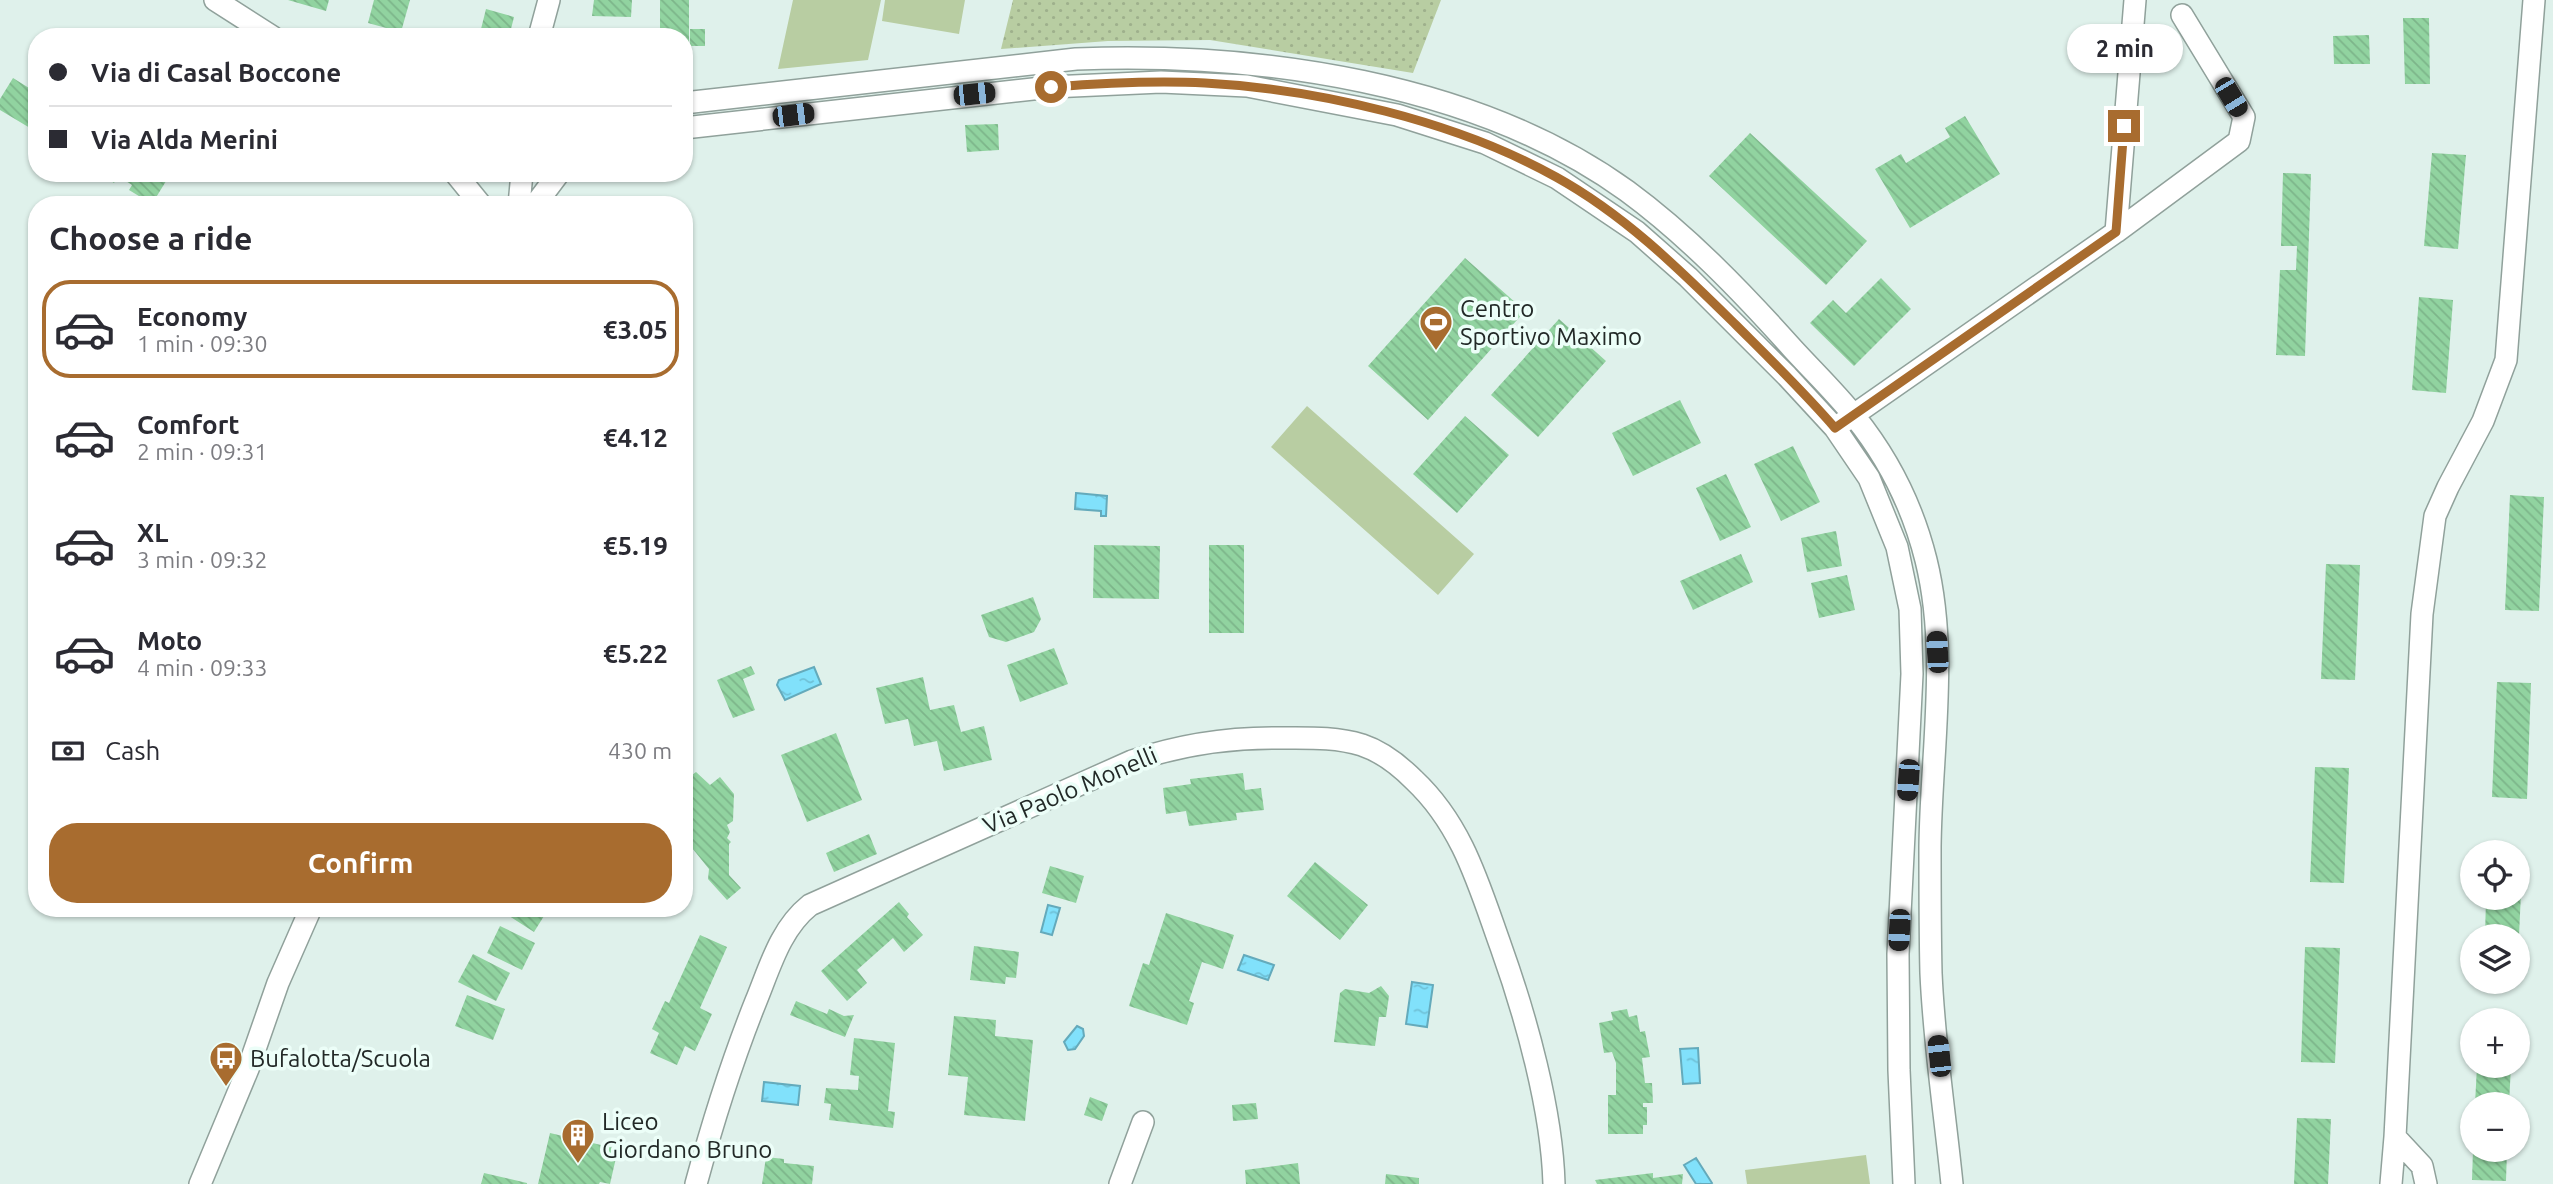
<!DOCTYPE html>
<meta charset="utf-8">
<style>
body{margin:0;font-family:Ubuntu,sans-serif;background:#f7f7f7;color:#2b2b33;height:100vh;display:flex;flex-direction:column;font-size:26px;white-space:nowrap}
*{box-sizing:border-box;margin:0}
p{font-size:23px;color:#7c7c81}
.icon{flex:none;width:38px;height:38px;fill:none;stroke:currentColor;stroke-width:2;stroke-linecap:round;stroke-linejoin:round}
.map{position:relative;flex:1;overflow:hidden}
.sheet{position:absolute;left:28px;top:196px;width:665px;height:721px;display:flex;flex-direction:column;background:#fff;border-radius:28px;box-shadow:0 2px 5px #0004}
.sheet>*{flex:none}
.guide{position:absolute;left:28px;top:28px;width:665px;height:154px;border-radius:28px;box-shadow:0 2px 5px #0004;display:grid;align-content:center;height:154px;padding:0 21px;background:#fff}
.fabs{position:absolute;left:2460px;top:840px;display:grid;gap:14px}
.fabs a{display:grid;place-items:center;width:70px;height:70px;border-radius:50%;background:#fff;box-shadow:0 2px 5px #0004;font-size:35px}
.end{position:absolute;width:32px;height:32px;margin:-16px;border:9px solid #a86c2f;background:#fff;box-shadow:0 0 0 4px #fff}
.from{border-radius:50%}
.bubble{position:absolute;height:49px;border-radius:24px;background:#fff;box-shadow:0 2px 5px #0004;font-size:23px;font-weight:700;line-height:49px;text-align:center}
.car{position:absolute;width:21px;height:42px;margin:-21px -10px;border-radius:9px;box-shadow:0 0 5px 2px #0007;background:linear-gradient(#222 24%,#8ab4d8 0 40%,#222 0 76%,#8ab4d8 0 86%,#222 0)}
.guide b{display:flex;align-items:center;gap:24px;height:66px;font-size:26px}
.guide b+b{border-top:2px solid #e1e1e2}
.guide i{width:18px;height:18px;background:#2b2b33}
ul{padding:0;list-style:none}
li{display:flex;align-items:center;gap:21px;height:98px;margin:0 14px 10px;padding:0 7px;border:4px solid transparent;border-radius:28px}
li div{flex:1}
li b{display:block;font-size:26px}
li em{font-style:normal;font-weight:700}
li.on{border-color:#a86c2f}
li>.icon{width:63px;height:63px;stroke-width:1.5}
h2{padding:0 21px;font-size:32px;line-height:84px}
.pay{display:flex;align-items:center;gap:18px;height:77px;padding:0 21px;font-size:26px}
.pay p{margin-inline-start:auto}
.action{display:flex;gap:14px;margin-top:auto;padding:14px 21px}
.action a{flex:1;height:80px;border-radius:28px;background:#a86c2f;color:#fff;font-size:28px;font-weight:700;line-height:80px;text-align:center}
.map>svg:first-child{display:block}
.grass{fill:url(#grass-dots)}
.pitch{fill:#b8cda2}
.water{fill:url(#water-ripples);stroke:#64aabb;stroke-width:2}
.building{fill:url(#building-back-hatch)}
.lines{fill:none;stroke-linecap:round;stroke-linejoin:round}
.minor-casing{stroke:#90a19b;stroke-width:24}
.minor{stroke:#fff;stroke-width:21}
.route{stroke:#a86c2f;stroke-width:9}
.labels{text-anchor:middle;dominant-baseline:central;stroke-width:7;stroke-linejoin:round;paint-order:stroke}
.poi-label{font-size:24px;fill:#222927;stroke:#ecfef8;text-anchor:start}
.street-label{font-size:24px;fill:#222927;stroke:#ecfef8}
</style>
<div class="map">
<svg width="2553" height="1184" viewBox="0 0 2553 1184">
<defs>
<pattern id="grass-dots" width="8" height="8" patternUnits="userSpaceOnUse" patternTransform="scale(1.75)"><rect width="8" height="8" fill="#b8cda2"/><path d="M2 2h.1M6 6h.1" fill="none" stroke="#9eb08c" stroke-width="1.8" stroke-linecap="round"/></pattern>
<pattern id="water-ripples" width="26" height="14" patternUnits="userSpaceOnUse" patternTransform="scale(1.75)"><rect width="26" height="14" fill="#81e1fb"/><path d="M2 4q2-2 4 0t4 0M15 11q2-2 4 0t4 0" fill="none" stroke="#6fc1d7"/></pattern>
<pattern id="building-back-hatch" width="6" height="6" patternUnits="userSpaceOnUse" patternTransform="scale(1.75)"><rect width="6" height="6" fill="#91d3a0"/><path d="M-1 5l2 2M0 0l6 6M5-1l2 2" fill="none" stroke="#7db58a"/></pattern>
</defs>
<rect width="100%" height="100%" fill="#dff1eb"/>
<path class="grass" d="M 1013,0 L 1441,0 L 1413,73 L 1210,40 L 1108,41 L 1001,49 Z"/>
<path class="pitch" d="M 793,0 L 881,0 L 868,60 L 778,69 Z
M 885,0 L 965,0 L 959,34 L 882,21 Z
M 1307,406 L 1474,554 L 1438,595 L 1271,447 Z
M 1866,1155 L 1870,1184 L 1747,1184 L 1745,1170 Z"/>
<path class="water" d="M 1076,493 L 1107,496 L 1106,516 L 1101,516 L 1101,511 L 1075,509 Z
M 814,667 L 821,684 L 785,700 L 777,685 L 779,680 Z
M 1048,905 L 1060,908 L 1052,935 L 1041,932 Z
M 1244,955 L 1274,965 L 1268,980 L 1238,970 Z
M 1412,982 L 1433,985 L 1427,1027 L 1406,1024 Z
M 1077,1026 L 1083,1029 L 1084,1036 L 1075,1049 L 1068,1050 L 1064,1042 Z
M 1698,1048 L 1700,1083 L 1683,1084 L 1680,1049 Z
M 764,1082 L 800,1086 L 798,1105 L 762,1101 Z
M 1696,1158 L 1712,1183 L 1711,1184 L 1696,1184 L 1684,1165 Z"/>
<path class="building" d="M 288,0 L 329,0 L 326,11 Z
M 374,0 L 410,0 L 401,32 L 368,23 Z
M 594,0 L 632,0 L 631,17 L 592,16 Z
M 660,0 L 689,0 L 689,73 L 684,73 L 684,37 L 660,37 Z
M 486,9 L 514,17 L 509,37 L 479,37 Z
M 2403,18 L 2429,18 L 2430,84 L 2405,84 Z
M 690,29 L 705,29 L 705,46 L 690,46 Z
M 2369,35 L 2370,64 L 2334,64 L 2333,36 Z
M 13,78 L 37,93 L 37,127 L 32,124 L 30,128 L 0,110 L 0,99 Z
M 1965,116 L 2000,174 L 1910,228 L 1875,169 L 1901,154 L 1906,163 L 1950,137 L 1945,128 Z
M 998,124 L 999,150 L 967,152 L 965,125 Z
M 1750,133 L 1867,241 L 1826,285 L 1709,176 Z
M 2432,153 L 2466,155 L 2458,249 L 2424,246 Z
M 99,173 L 171,173 L 152,204 L 129,190 L 132,185 L 118,176 L 114,183 Z
M 2283,173 L 2311,174 L 2305,356 L 2276,355 L 2280,270 L 2296,270 L 2297,246 L 2281,246 Z
M 1465,258 L 1525,311 L 1428,420 L 1368,366 Z
M 1881,278 L 1911,309 L 1854,366 L 1810,323 L 1833,300 L 1846,313 Z
M 2419,297 L 2453,300 L 2446,393 L 2412,390 Z
M 1559,319 L 1606,361 L 1538,437 L 1491,395 Z
M 1680,400 L 1701,443 L 1633,476 L 1612,433 Z
M 1465,416 L 1509,455 L 1457,513 L 1413,474 Z
M 1793,446 L 1820,502 L 1781,521 L 1754,464 Z
M 1726,474 L 1751,527 L 1720,541 L 1696,488 Z
M 2510,495 L 2544,497 L 2539,611 L 2505,610 Z
M 1836,531 L 1842,566 L 1807,572 L 1801,538 Z
M 1094,545 L 1160,546 L 1159,599 L 1093,598 Z
M 1209,545 L 1244,545 L 1244,633 L 1209,633 Z
M 1741,554 L 1753,582 L 1693,610 L 1680,581 Z
M 2326,564 L 2360,565 L 2355,680 L 2321,679 Z
M 1847,575 L 1855,610 L 1819,618 L 1811,583 Z
M 1033,597 L 1041,619 L 1034,632 L 1006,642 L 989,637 L 981,615 Z
M 1054,648 L 1068,684 L 1020,702 L 1007,665 Z
M 751,666 L 755,674 L 743,679 L 755,710 L 733,718 L 717,680 Z
M 923,677 L 930,710 L 954,705 L 961,732 L 984,726 L 992,760 L 944,771 L 937,741 L 914,746 L 908,719 L 885,724 L 876,688 Z
M 2497,682 L 2531,683 L 2527,799 L 2492,797 Z
M 836,733 L 862,800 L 807,822 L 781,755 Z
M 2315,767 L 2349,768 L 2344,883 L 2310,882 Z
M 696,772 L 710,785 L 720,777 L 734,794 L 733,821 L 727,825 L 730,832 L 727,838 L 731,842 L 729,844 L 729,875 L 741,888 L 727,900 L 708,879 L 709,869 L 684,838 L 687,829 L 684,826 L 684,781 Z
M 1243,773 L 1245,790 L 1261,788 L 1264,810 L 1236,813 L 1237,820 L 1189,826 L 1186,811 L 1166,814 L 1163,788 L 1191,784 L 1190,779 Z
M 869,834 L 877,854 L 834,872 L 826,853 Z
M 1315,862 L 1368,905 L 1340,940 L 1287,896 Z
M 1050,866 L 1084,876 L 1076,903 L 1042,893 Z
M 2518,870 L 2522,871 L 2519,936 L 2485,936 L 2486,898 L 2518,898 Z
M 899,902 L 909,914 L 907,917 L 923,935 L 904,952 L 893,938 L 857,970 L 867,983 L 847,1001 L 821,971 Z
M 501,908 L 549,908 L 534,932 L 500,910 Z
M 1166,913 L 1234,935 L 1223,969 L 1202,962 L 1189,1001 L 1194,1003 L 1187,1025 L 1129,1006 L 1143,963 L 1149,965 Z
M 500,926 L 535,943 L 522,970 L 487,953 Z
M 700,935 L 727,947 L 700,1008 L 712,1014 L 695,1051 L 685,1046 L 677,1065 L 650,1053 L 659,1033 L 652,1029 L 665,1001 L 669,1003 Z
M 974,946 L 1019,952 L 1016,978 L 1006,977 L 1005,984 L 970,980 Z
M 2305,947 L 2340,948 L 2335,1063 L 2301,1062 Z
M 473,954 L 510,973 L 496,1001 L 458,982 Z
M 2482,982 L 2517,982 L 2517,985 L 2482,984 Z
M 1381,986 L 1389,996 L 1386,1017 L 1379,1017 L 1375,1046 L 1334,1042 L 1340,993 L 1345,989 L 1369,993 Z
M 467,995 L 505,1009 L 493,1040 L 455,1026 Z
M 796,1001 L 827,1014 L 829,1009 L 844,1016 L 854,1015 L 845,1037 L 790,1015 Z
M 1627,1009 L 1629,1017 L 1637,1015 L 1640,1032 L 1645,1031 L 1650,1057 L 1642,1058 L 1645,1083 L 1652,1083 L 1653,1103 L 1643,1103 L 1643,1107 L 1647,1107 L 1647,1125 L 1643,1125 L 1643,1134 L 1608,1134 L 1608,1095 L 1616,1095 L 1616,1063 L 1612,1052 L 1604,1053 L 1599,1023 L 1613,1020 L 1611,1012 Z
M 954,1016 L 996,1020 L 995,1036 L 1033,1040 L 1025,1121 L 964,1115 L 968,1077 L 948,1075 Z
M 854,1038 L 895,1043 L 888,1111 L 895,1112 L 893,1128 L 829,1120 L 831,1104 L 824,1103 L 826,1088 L 858,1090 L 859,1076 L 850,1075 Z
M 2477,1066 L 2511,1066 L 2509,1104 L 2475,1104 Z
M 1090,1097 L 1108,1104 L 1102,1121 L 1084,1115 Z
M 1256,1103 L 1258,1119 L 1233,1121 L 1232,1105 Z
M 2297,1118 L 2331,1119 L 2328,1184 L 2294,1184 Z
M 550,1133 L 618,1149 L 610,1184 L 600,1182 L 599,1184 L 538,1184 Z
M 2473,1150 L 2507,1150 L 2506,1181 L 2472,1180 Z
M 766,1157 L 784,1159 L 784,1163 L 814,1166 L 812,1184 L 762,1184 Z
M 1298,1163 L 1300,1184 L 1246,1184 L 1245,1170 Z
M 484,1173 L 527,1183 L 527,1184 L 481,1184 Z
M 1653,1173 L 1653,1178 L 1683,1174 L 1682,1184 L 1597,1184 L 1595,1180 Z
M 1386,1174 L 1419,1178 L 1419,1184 L 1385,1184 Z"/>
<g class="lines">
<defs>
<path id="minor" d="M 215,0 L 273,37
M 539,37 L 549,0
M 684,103 L 1076,59 C 1258,52 1476,82 1627,191 C 1687,235 1742,292 1792,348 C 1813,371 1836,393 1855,417 C 1888,458 1913,508 1926,560 C 1949,653 1931,752 1930,847 C 1930,889 1930,931 1931,973 C 1934,1044 1945,1114 1952,1184
M 684,128 L 1051,87 L 1161,82 L 1247,86 L 1397,115 L 1485,143 L 1557,178 L 1637,232 L 1688,277 L 1787,376 L 1835,428 L 1869,478 L 1897,547 L 1910,609 L 1912,674 L 1898,954 L 1899,1070 L 1904,1184
M 455,173 L 481,205
M 519,205 L 522,173
M 535,205 L 559,173
M 2116,232 L 2239,141 L 2244,117 L 2182,15
M 1842,423 L 2116,232 L 2135,0
M 2395,1137 L 2422,614 L 2435,516 L 2448,487 L 2483,421 L 2506,360 L 2534,0
M 200,1184 L 248,1069 L 278,983 L 311,908
M 696,1184 C 713,1121 732,1061 756,1001 C 770,967 780,929 810,905 L 1132,761 C 1182,744 1230,737 1283,738 C 1310,738 1336,737 1362,745 C 1383,752 1399,765 1414,780 C 1463,826 1479,886 1501,947 C 1526,1017 1552,1110 1554,1184
M 1120,1184 L 1143,1122
M 2391,1184 L 2395,1137 L 2422,1166 L 2426,1184"/>
</defs>
<use href="#minor" class="minor-casing"/>
<use href="#minor" class="minor"/>
</g>
<g class="lines">
<path class="route" d="M 1051,87 C 1102,83 1153,80 1205,83 C 1318,89 1456,121 1556,177 C 1625,215 1680,270 1736,325 C 1769,358 1804,392 1835,428 L 2116,232 L 2124,126"/>
</g>
<defs>
<symbol id="stadium-pin" viewBox="-11 -11 22 30"><path d="M0 17L-7.5 6A9.5 9.5 0 1 1 7.5 6Z" fill="#a86c2f" stroke="#ecfef8"/><path d="M0-5a6.5 5 0 1 0 0 10a6.5 5 0 1 0 0-10ZM-3.5-1.8h7v3.6h-7Z" fill="#fff"/></symbol>
<symbol id="bus-pin" viewBox="-11 -11 22 30"><path d="M0 17L-7.5 6A9.5 9.5 0 1 1 7.5 6Z" fill="#a86c2f" stroke="#ecfef8"/><path d="M-5-6H5V4H4V6H2V4H-2V6H-4V4H-5ZM-3.5-4V0h7V-4ZM-3.5 1.2v1.5H-2V1.2ZM2 1.2v1.5H3.5V1.2Z" fill="#fff"/></symbol>
<symbol id="building-pin" viewBox="-11 -11 22 30"><path d="M0 17L-7.5 6A9.5 9.5 0 1 1 7.5 6Z" fill="#a86c2f" stroke="#ecfef8"/><path d="M-4-6H4V6H1V3H-1V6H-4ZM-2.5-4.3h1.7v1.8h-1.7ZM.8-4.3h1.7v1.8H.8ZM-2.5-1h1.7V.8h-1.7ZM.8-1h1.7V.8H.8Z" fill="#fff"/></symbol>
</defs>
<g fill-rule="evenodd">
<use href="#stadium-pin" x="1417" y="303" width="38" height="52"/>
<use href="#bus-pin" x="207" y="1039" width="38" height="52"/>
<use href="#building-pin" x="559" y="1116" width="38" height="52"/>
</g>
<g class="labels">
<g class="poi-label">
<text x="1460" y="308">Centro<tspan x="1460" dy="28">Sportivo Maximo</tspan></text>
<text x="250" y="1058">Bufalotta/Scuola</text>
<text x="602" y="1121">Liceo<tspan x="602" dy="28">Giordano Bruno</tspan></text>
</g>
<g class="street-label">
<text transform="translate(1070 790) rotate(-23)">Via Paolo Monelli</text>
</g>
</g>
</svg>
<div class="fabs">
<a><svg class="icon" aria-label="locate" viewBox="0 0 24 24"><circle cx="12" cy="12" r="6"/><path d="M12 2v4M12 18v4M2 12h4M18 12h4"/></svg></a>
<a><svg class="icon" aria-label="layers" viewBox="0 0 24 24"><path d="M12 4l9 5-9 5-9-5zM3 14l9 5 9-5"/></svg></a>
<a>+</a>
<a>−</a>
</div>
<i class="end from" style="left:1051px;top:87px"></i>
<i class="end" style="left:2124px;top:126px"></i>
<div class="bubble" style="left:2067px;top:24px;width:116px">2 min</div>
<i class="car" style="left:974px;top:94px;rotate:84deg"></i>
<i class="car" style="left:2231px;top:97px;rotate:149deg"></i>
<i class="car" style="left:793px;top:115px;rotate:83deg"></i>
<i class="car" style="left:1937px;top:652px;rotate:357deg"></i>
<i class="car" style="left:1908px;top:780px;rotate:184deg"></i>
<i class="car" style="left:1899px;top:930px;rotate:183deg"></i>
<i class="car" style="left:1939px;top:1056px;rotate:354deg"></i>
<div class="guide">
<b><i class="from"></i>Via di Casal Boccone</b>
<b><i></i>Via Alda Merini</b>
</div>
<section class="sheet">
<h2>Choose a ride</h2>
<ul>
<li class="on"><svg class="icon" aria-label="car" viewBox="0 0 24 24"><path d="M5 17H2v-5l4-1 3-4h7l3 4 3 1v5h-3M9 17h6M6 11h13"/><circle cx="7" cy="17" r="2"/><circle cx="17" cy="17" r="2"/></svg><div><b>Economy</b><p>1 min · 09:30</p></div><em>€3.05</em></li>
<li><svg class="icon" aria-label="car" viewBox="0 0 24 24"><path d="M5 17H2v-5l4-1 3-4h7l3 4 3 1v5h-3M9 17h6M6 11h13"/><circle cx="7" cy="17" r="2"/><circle cx="17" cy="17" r="2"/></svg><div><b>Comfort</b><p>2 min · 09:31</p></div><em>€4.12</em></li>
<li><svg class="icon" aria-label="car" viewBox="0 0 24 24"><path d="M5 17H2v-5l4-1 3-4h7l3 4 3 1v5h-3M9 17h6M6 11h13"/><circle cx="7" cy="17" r="2"/><circle cx="17" cy="17" r="2"/></svg><div><b>XL</b><p>3 min · 09:32</p></div><em>€5.19</em></li>
<li><svg class="icon" aria-label="car" viewBox="0 0 24 24"><path d="M5 17H2v-5l4-1 3-4h7l3 4 3 1v5h-3M9 17h6M6 11h13"/><circle cx="7" cy="17" r="2"/><circle cx="17" cy="17" r="2"/></svg><div><b>Moto</b><p>4 min · 09:33</p></div><em>€5.22</em></li>
</ul>
<div class="pay"><svg class="icon" aria-label="cash" viewBox="0 0 24 24"><path d="M3 7h18v10H3z"/><circle cx="12" cy="12" r="2"/></svg>Cash<p>430 m</p></div>
<div class="action"><a>Confirm</a></div>
</section>
</div>
